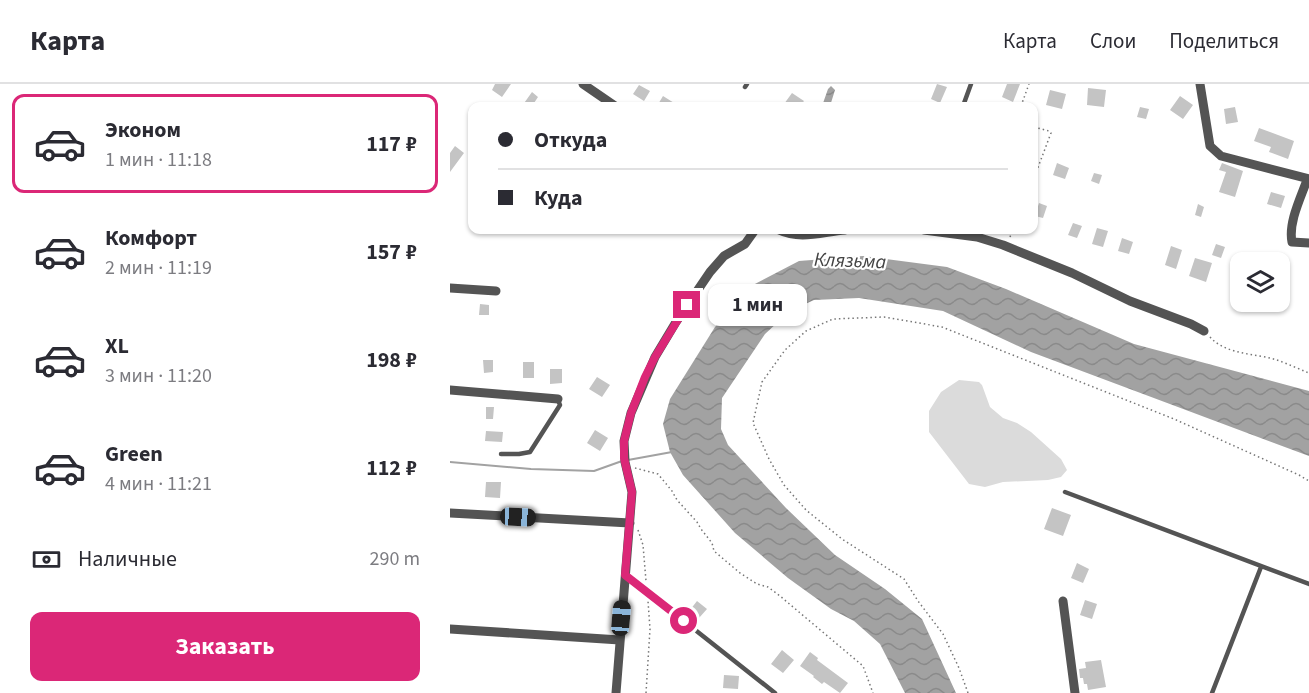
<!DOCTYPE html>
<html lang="ru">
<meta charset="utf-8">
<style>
body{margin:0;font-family:"Source Sans 3",sans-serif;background:#f7f7f7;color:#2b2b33;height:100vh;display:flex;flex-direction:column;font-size:22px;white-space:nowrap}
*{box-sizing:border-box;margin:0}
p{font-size:20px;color:#7c7c81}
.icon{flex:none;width:33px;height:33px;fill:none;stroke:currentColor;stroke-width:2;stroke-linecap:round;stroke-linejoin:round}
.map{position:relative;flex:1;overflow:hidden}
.details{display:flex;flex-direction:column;background:#fff;width:450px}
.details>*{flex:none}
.hud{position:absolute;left:18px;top:18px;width:570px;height:132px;border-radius:12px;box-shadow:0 2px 4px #0004;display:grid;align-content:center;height:132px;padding:0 30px;background:#fff}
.controls{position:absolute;left:780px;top:168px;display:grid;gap:12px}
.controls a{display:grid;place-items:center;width:60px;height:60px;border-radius:12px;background:#fff;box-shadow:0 2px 4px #0004;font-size:30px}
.end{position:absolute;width:27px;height:27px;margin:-14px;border:8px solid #db2777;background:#fff;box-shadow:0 0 0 3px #fff}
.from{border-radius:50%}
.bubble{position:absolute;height:42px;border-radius:12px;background:#fff;box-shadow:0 2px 4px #0004;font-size:20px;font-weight:700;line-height:42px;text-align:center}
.car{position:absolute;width:18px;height:36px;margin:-18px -9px;border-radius:8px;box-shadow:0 0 4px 2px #0007;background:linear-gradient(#222 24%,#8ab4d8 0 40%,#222 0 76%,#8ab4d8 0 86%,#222 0)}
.hud b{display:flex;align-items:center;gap:21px;height:57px;font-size:22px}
.hud b+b{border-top:2px solid #e1e1e2}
.hud i{width:15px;height:15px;background:#2b2b33}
ul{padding:10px 0 0;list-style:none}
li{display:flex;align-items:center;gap:18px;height:99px;margin:0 12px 9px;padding:0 18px;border:3px solid transparent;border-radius:12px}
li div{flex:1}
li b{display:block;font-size:22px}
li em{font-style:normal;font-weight:700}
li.on{border-color:#db2777}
li>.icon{width:54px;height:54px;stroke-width:1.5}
.pay{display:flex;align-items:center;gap:15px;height:66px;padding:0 30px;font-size:22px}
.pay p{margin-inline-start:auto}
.button{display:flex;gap:12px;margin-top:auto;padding:12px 30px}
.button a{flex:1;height:69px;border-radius:12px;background:#db2777;color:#fff;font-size:24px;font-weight:700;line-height:69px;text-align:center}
header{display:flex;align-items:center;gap:36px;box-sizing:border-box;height:84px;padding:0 30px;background:#fff;border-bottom:2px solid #e1e1e2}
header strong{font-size:28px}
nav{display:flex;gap:33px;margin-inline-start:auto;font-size:21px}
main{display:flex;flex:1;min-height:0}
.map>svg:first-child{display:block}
.green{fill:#dbdbdb}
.water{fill:url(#water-waves)}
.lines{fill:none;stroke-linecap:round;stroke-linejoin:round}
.stream{stroke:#a2a2a2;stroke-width:2}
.building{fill:#c4c4c4}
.path{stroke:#767676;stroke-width:1.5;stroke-dasharray:1.5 3;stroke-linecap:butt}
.service{stroke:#545454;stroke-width:4.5}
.minor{stroke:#545454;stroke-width:9}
.route{stroke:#db2777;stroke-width:8}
.labels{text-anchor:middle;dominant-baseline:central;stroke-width:4.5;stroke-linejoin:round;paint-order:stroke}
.water-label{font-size:20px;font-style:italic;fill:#434343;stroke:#fff}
</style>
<header>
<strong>Карта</strong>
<nav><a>Карта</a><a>Слои</a><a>Поделиться</a></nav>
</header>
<main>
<section class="details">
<ul>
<li class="on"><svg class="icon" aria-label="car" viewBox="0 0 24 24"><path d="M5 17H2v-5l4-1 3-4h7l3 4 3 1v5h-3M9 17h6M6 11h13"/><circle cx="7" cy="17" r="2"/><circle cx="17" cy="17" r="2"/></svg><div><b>Эконом</b><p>1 мин · 11:18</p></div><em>117 ₽</em></li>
<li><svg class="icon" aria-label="car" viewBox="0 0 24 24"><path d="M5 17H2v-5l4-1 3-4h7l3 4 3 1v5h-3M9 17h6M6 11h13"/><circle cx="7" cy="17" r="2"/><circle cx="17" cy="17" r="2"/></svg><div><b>Комфорт</b><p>2 мин · 11:19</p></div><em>157 ₽</em></li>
<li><svg class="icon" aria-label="car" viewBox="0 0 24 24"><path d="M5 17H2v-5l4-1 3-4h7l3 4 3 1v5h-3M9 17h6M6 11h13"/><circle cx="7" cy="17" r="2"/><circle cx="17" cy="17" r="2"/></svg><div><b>XL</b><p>3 мин · 11:20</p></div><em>198 ₽</em></li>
<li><svg class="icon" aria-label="car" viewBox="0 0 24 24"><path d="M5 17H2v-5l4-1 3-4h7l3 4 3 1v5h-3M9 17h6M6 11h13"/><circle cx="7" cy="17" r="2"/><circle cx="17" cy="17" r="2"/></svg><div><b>Green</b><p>4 мин · 11:21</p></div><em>112 ₽</em></li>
</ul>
<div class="pay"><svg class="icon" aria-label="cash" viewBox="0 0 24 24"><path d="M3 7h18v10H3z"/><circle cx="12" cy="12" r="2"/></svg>Наличные<p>290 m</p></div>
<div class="button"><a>Заказать</a></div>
</section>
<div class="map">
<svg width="859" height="609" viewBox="0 0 859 609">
<defs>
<pattern id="water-waves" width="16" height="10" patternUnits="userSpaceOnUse" patternTransform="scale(1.5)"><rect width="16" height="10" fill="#a2a2a2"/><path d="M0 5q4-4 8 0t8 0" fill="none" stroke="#8a8a8a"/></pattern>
</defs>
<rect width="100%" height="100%" fill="#fff"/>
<path class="green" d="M 509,296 L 529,298 L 532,301 L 540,323 L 553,334 L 567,339 L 581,348 L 611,375 L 617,386 L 611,393 L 598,396 L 553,398 L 535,403 L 519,400 L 479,348 L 479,327 L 491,308 Z"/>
<path class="water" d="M 381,2 L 385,6 L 380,22 L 372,22 L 378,5 Z
M 413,172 L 497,183 L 556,205 L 684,260 L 859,307 L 859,372 L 581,268 L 493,227 L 409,214 L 364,216 L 340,227 L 315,250 L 272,314 L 271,345 L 278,361 L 336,424 L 385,471 L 435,505 L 472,535 L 506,609 L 455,609 L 430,560 L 404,537 L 381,525 L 338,494 L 285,449 L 233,391 L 220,368 L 213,340 L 220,315 L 265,243 L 303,201 L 349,177 Z"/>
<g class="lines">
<path class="stream" d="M 178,376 L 222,368
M 0,378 L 81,385 L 144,387 L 172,377"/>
</g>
<path class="building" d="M 45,0 L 61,0 L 52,13 L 42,6 Z
M 487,0 L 497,3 L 490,19 L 481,15 Z
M 557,0 L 570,0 L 563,18 L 552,13 Z
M 189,1 L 200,7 L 194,17 L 183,10 Z
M 638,4 L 656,6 L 654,23 L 637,21 Z
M 600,6 L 616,10 L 612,25 L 596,21 Z
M 82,8 L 88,13 L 82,22 L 72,22 Z
M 342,9 L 354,17 L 350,22 L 338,22 L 334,20 Z
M 213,12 L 229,22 L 207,22 Z
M 730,12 L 743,21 L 733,35 L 720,26 Z
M 690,23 L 699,25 L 696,35 L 687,33 Z
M 785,23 L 788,38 L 776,40 L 774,25 Z
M 809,44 L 844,57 L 838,75 L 819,68 L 821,63 L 804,57 Z
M 5,62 L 14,69 L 0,88 L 0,69 Z
M 607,79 L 619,84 L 615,95 L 603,91 Z
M 772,79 L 793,87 L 785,113 L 769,108 L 776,88 L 769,86 Z
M 644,89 L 652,91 L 649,100 L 641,97 Z
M 821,108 L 835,112 L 831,124 L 817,120 Z
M 589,119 L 597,122 L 593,134 L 585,132 Z
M 748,120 L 754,123 L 751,133 L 745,131 Z
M 623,139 L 632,142 L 627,154 L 618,151 Z
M 647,144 L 658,147 L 653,163 L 642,160 Z
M 672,154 L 683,158 L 679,170 L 668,167 Z
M 766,160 L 775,163 L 771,174 L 762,171 Z
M 721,162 L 732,166 L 726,185 L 715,181 Z
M 745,174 L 762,179 L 756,198 L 739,192 Z
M 830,196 L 838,198 L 832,225 L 830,224 Z
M 30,220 L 39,221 L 39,231 L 29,231 Z
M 33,276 L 43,276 L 43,288 L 34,289 Z
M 73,278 L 84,278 L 84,294 L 73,294 Z
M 100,285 L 112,285 L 112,299 L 100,300 Z
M 147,293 L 160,301 L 152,313 L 139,305 Z
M 36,323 L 44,323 L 43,335 L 36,335 Z
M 145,346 L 158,354 L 150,367 L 137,359 Z
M 36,347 L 53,348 L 52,358 L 35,357 Z
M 36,398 L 51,398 L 50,414 L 35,413 Z
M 602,424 L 621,431 L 613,452 L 594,445 Z
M 627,479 L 639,485 L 633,499 L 621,494 Z
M 635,516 L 647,520 L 642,535 L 630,531 Z
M 247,517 L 257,525 L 249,534 L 240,526 Z
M 332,566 L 344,576 L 333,589 L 321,580 Z
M 360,568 L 368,574 L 367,576 L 398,599 L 390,609 L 374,598 L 372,600 L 363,593 L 364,592 L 350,582 Z
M 651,576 L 656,603 L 638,606 L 637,600 L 634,600 L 633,594 L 630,594 L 629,585 L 636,584 L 635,578 Z
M 274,591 L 289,592 L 288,605 L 273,604 Z"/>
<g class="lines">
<path class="path" d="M 571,22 L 579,0
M 584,43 L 599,47 L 601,49 L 584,94
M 560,153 L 563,146
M 760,253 C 776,271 805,269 827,276 C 838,280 849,285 859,289
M 185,384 L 208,390 L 222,407 L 227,416 L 247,438 L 251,445 L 262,459 L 264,467 L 290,489 L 307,500 L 318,503 L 330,512 L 413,582 L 423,609
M 188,446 L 193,461 L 196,497
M 196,609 L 200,545 L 198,517
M 518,609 L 509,584 L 493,550 L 468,517 L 454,495 L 392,455 L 356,426 L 334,401 L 319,375 L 303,339 L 312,298 L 335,266 L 356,247 L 383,235 L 434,233 L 492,243 L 724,335 L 849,391 L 859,397"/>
<path class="service" d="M 295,3 L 297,0
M 513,22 L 521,0
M 51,370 L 69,370 L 80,368 L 110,321 L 108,316
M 615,408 L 859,500
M 177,492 L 325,609
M 762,609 L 811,483"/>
<path class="minor" d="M 133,0 L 165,22
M 750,0 L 760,62 L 771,72 L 859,95
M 857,96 C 851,113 838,139 842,158 L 859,159
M 329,146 C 350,156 372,148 395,146
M 474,146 L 527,153 L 553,161 L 622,189 L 680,217 L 741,240 L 754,247
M 0,204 L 46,207
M 0,306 L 108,315
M 175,377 L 174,357 L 181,329 L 205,273 L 226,238 L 260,188 L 274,172 L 295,160 L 305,146
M 0,429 L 180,439
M 613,517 L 625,609
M 0,545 L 170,556
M 166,609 L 182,408 L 175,378"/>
</g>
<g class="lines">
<path class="route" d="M 234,537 L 175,491 L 182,408 L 174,374 L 174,357 L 181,329 L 195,293 L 205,273 L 237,221"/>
</g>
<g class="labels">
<g class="water-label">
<text transform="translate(400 177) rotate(2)">Клязьма</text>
</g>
</g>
</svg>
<div class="controls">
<a><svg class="icon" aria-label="layers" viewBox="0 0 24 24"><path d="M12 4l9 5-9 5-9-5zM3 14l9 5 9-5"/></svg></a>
</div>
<i class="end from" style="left:234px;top:537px"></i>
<i class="end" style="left:237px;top:221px"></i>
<div class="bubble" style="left:258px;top:200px;width:99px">1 мин</div>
<i class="car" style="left:68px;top:433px;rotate:93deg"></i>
<i class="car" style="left:171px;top:534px;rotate:5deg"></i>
<div class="hud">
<b><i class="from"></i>Откуда</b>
<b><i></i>Куда</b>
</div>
</div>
</main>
